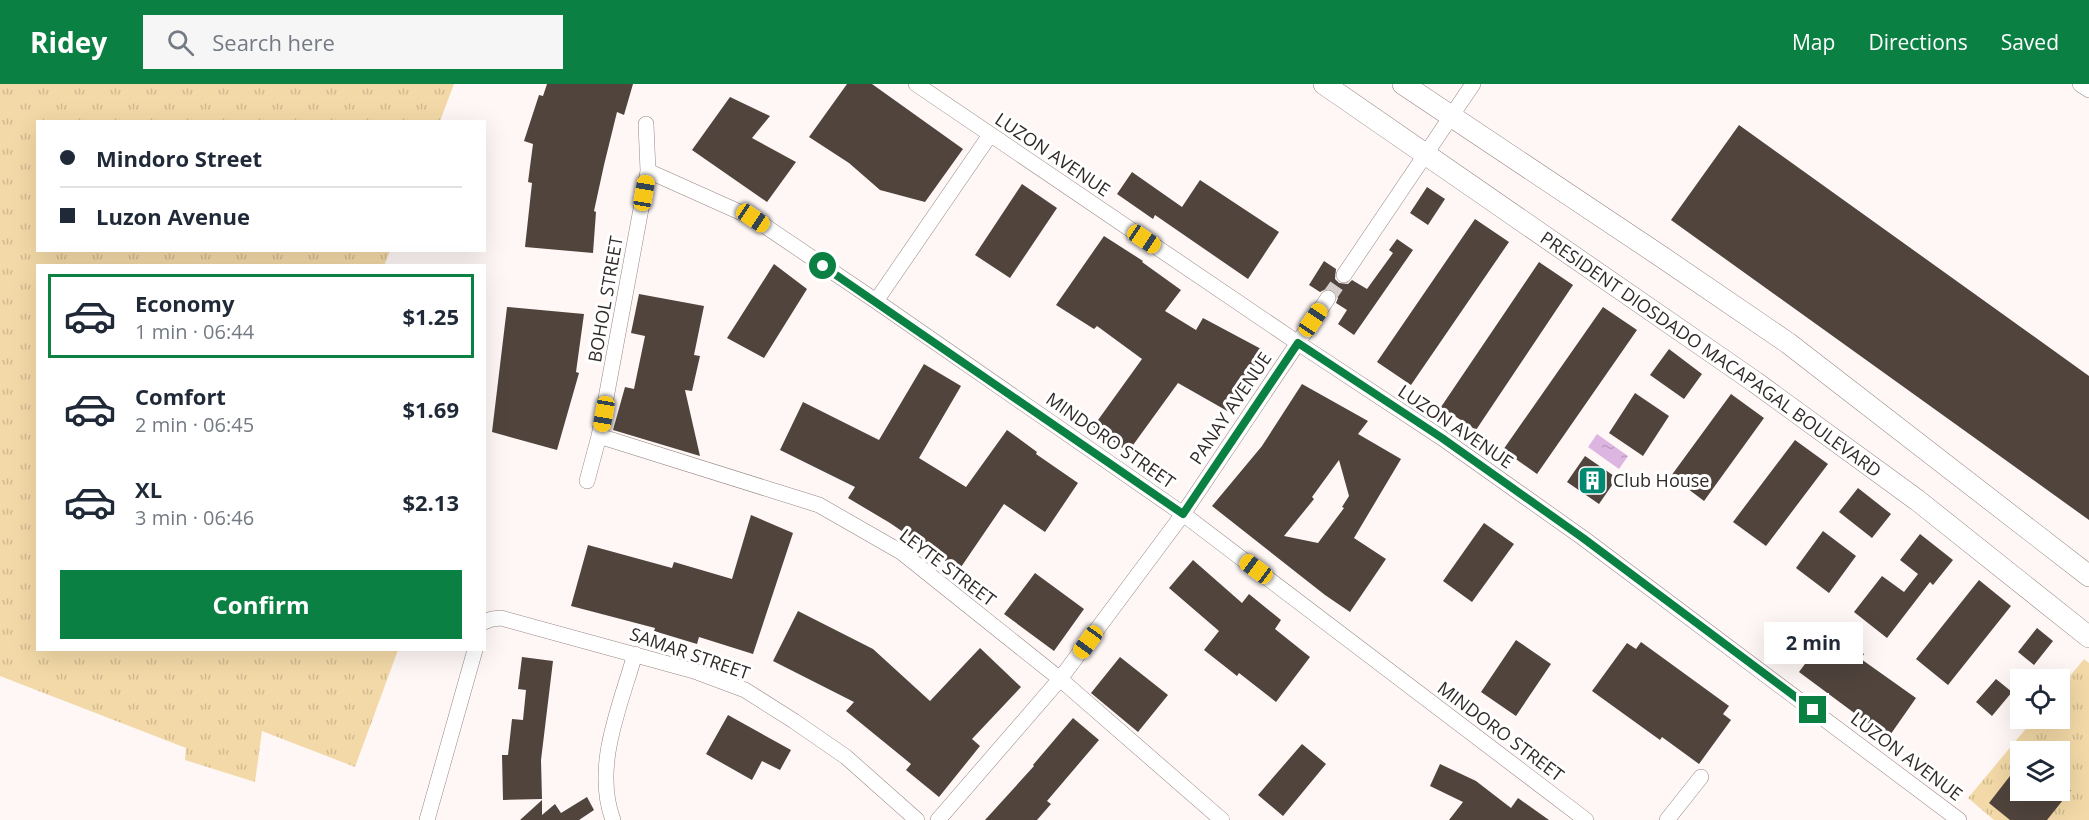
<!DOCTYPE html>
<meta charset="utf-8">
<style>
body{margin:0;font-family:"Open Sans",sans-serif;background:#f6f6f7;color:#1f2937;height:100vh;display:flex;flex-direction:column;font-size:22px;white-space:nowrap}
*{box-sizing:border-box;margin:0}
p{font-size:20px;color:#747a83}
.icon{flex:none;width:33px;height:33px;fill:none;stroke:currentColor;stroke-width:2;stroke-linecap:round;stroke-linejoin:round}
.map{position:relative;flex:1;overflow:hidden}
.panel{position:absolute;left:36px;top:180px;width:450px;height:387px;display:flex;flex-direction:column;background:#fff;border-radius:0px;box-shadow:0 6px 24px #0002}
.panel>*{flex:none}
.top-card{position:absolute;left:36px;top:36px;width:450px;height:132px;border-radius:0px;box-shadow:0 6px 24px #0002;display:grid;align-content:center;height:132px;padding:0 24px;background:#fff}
.buttons{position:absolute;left:2010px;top:585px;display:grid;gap:12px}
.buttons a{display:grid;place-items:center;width:60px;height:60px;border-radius:0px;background:#fff;box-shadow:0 6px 24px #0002;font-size:30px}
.end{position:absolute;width:27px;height:27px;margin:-14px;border:8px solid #0b8043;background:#fff;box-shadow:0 0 0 3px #fff}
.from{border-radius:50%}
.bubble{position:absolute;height:42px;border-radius:0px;background:#fff;box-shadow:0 6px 24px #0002;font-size:20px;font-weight:700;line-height:42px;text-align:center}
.car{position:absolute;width:18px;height:36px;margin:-18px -9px;border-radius:8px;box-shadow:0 0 4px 2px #0007;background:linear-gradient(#f5c518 24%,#345 0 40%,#f5c518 0 76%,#345 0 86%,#f5c518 0)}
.top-card b{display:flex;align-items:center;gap:21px;height:57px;font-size:22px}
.top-card b+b{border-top:2px solid #e0e1e3}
.top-card i{width:15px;height:15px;background:#1f2937}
ul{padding:10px 0 0;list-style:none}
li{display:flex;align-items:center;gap:18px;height:84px;margin:0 12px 9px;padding:0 12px;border:3px solid transparent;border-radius:0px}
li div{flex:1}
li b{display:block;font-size:22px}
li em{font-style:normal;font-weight:700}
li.on{border-color:#0b8043}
li>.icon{width:54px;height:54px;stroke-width:1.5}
.action{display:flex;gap:12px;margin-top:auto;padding:12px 24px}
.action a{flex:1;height:69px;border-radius:0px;background:#0b8043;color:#fff;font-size:24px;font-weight:700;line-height:69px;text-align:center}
header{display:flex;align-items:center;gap:36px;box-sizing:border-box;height:84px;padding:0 30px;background:#0b8043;color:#fff}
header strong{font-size:28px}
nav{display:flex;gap:33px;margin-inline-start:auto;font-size:21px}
.search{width:420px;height:54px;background:#f6f6f7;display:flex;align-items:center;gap:15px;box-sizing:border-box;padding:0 21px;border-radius:0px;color:#747a83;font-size:22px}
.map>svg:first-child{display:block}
.grass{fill:url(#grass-tufts);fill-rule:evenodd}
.water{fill:url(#water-ripples)}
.building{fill:#50443d;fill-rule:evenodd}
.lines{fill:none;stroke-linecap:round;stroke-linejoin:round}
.street-tunnel{stroke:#d5cecd;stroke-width:15;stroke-dasharray:15 8;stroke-linecap:butt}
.street-casing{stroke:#978785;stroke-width:16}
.secondary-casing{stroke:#978785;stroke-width:22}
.street{stroke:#fff;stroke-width:15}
.secondary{stroke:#fff;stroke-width:21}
.route{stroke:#0b8043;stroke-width:8}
.labels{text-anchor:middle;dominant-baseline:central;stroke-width:6;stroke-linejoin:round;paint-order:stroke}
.street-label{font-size:18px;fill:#312a29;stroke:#fff}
.poi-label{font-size:18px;fill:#312a29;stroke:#fff;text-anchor:start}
</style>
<header>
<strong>Ridey</strong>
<div class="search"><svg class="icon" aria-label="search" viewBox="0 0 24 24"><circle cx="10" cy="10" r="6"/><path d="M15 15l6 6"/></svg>Search here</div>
<nav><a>Map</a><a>Directions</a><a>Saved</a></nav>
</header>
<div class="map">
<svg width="2089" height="736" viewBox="0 0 2089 736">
<defs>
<pattern id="grass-tufts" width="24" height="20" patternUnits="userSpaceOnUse" patternTransform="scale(1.5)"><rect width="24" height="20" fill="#f3d9a7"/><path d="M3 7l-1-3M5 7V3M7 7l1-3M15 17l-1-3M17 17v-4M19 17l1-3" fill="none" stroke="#d1ba90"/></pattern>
<pattern id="water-ripples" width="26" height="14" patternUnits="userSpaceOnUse" patternTransform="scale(1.5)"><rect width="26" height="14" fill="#ddb5e1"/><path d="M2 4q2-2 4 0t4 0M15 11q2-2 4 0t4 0" fill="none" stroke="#be9cc1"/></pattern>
</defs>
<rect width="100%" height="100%" fill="#fef7f6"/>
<path class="grass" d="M 0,0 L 454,0 L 440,37 L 38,38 L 38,166 L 390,167 L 384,182 L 38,182 L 38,566 L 398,566 L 355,683 L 262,647 L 255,698 L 185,676 L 186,664 L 0,592 Z
M 2084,575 L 2089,579 L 2089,736 L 1994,736 L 1968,714 L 2034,635 L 2060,634 L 2060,604 ZM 2020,668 L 2060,668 L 2060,706 L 2020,706 Z"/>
<path class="water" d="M 1597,350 L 1628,372 L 1619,385 L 1588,363 Z"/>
<path class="building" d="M 547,0 L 633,0 L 624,31 L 617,28 L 604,81 L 594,127 L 596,128 L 593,169 L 525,163 L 532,99 L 528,98 L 533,60 L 524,57 L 539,11 L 543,12 Z
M 847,0 L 872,0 L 963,65 L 925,118 L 880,106 L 849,79 L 809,53 Z
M 730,13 L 770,32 L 752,54 L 796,78 L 767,118 L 692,66 Z
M 1739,41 L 2089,292 L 2089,436 L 1671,136 Z
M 1132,88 L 1182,123 L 1200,96 L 1279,148 L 1248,195 L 1155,131 L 1153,135 L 1117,110 Z
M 1022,100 L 1057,124 L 1010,194 L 975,171 Z
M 1427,103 L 1445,115 L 1428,141 L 1410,129 Z
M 1475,135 L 1509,158 L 1411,301 L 1377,278 Z
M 1104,152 L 1143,177 L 1142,178 L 1181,206 L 1165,227 L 1196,246 L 1203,234 L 1263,266 L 1229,328 L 1178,299 L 1128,368 L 1093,343 L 1142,275 L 1097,242 L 1094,245 L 1056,221 Z
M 1397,155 L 1413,166 L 1354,251 L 1338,240 L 1347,226 L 1336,219 L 1338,214 L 1334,206 L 1328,204 L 1320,208 L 1309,201 L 1324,177 L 1336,185 L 1335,195 L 1339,199 L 1348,200 L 1352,196 L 1367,205 L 1393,169 L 1389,166 Z
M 1539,178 L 1573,201 L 1476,346 L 1441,323 Z
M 774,180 L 807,205 L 764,274 L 727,254 Z
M 639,210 L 704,222 L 694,271 L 700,272 L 692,307 L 685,306 L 700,372 L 613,346 L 625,303 L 634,305 L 645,252 L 631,249 Z
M 507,223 L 584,230 L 576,288 L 579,289 L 557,366 L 492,348 Z
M 1603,223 L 1637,246 L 1537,390 L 1503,366 Z
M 1669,265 L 1702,290 L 1684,315 L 1650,291 Z
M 924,280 L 961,302 L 919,374 L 966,403 L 1007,346 L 1037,368 L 1036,370 L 1078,399 L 1045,448 L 1004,420 L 959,486 L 890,439 L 848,414 L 855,403 L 780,366 L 803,318 L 879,356 Z
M 1302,300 L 1368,337 L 1358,350 L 1401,375 L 1354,454 L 1386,475 L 1350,528 L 1325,511 L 1212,422 L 1262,362 ZM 1339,376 L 1349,412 L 1342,423 L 1344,424 L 1318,459 L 1284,452 L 1314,415 L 1312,413 Z
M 1635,309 L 1669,332 L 1643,372 L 1609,349 Z
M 1731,310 L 1764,334 L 1704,417 L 1671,392 Z
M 1795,356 L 1828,380 L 1766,462 L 1733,438 Z
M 1585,372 L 1617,394 L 1599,420 L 1567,398 Z
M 1858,404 L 1891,430 L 1872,454 L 1839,428 Z
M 751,431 L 793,449 L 753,570 L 699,553 L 697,560 L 654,547 L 655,544 L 571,522 L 588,461 L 672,484 L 674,478 L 732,495 Z
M 1484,439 L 1514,460 L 1472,518 L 1443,497 Z
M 1823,447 L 1856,472 L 1829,509 L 1796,484 Z
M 1920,450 L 1953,476 L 1933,501 L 1930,498 L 1887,554 L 1854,528 L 1882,492 L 1904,508 L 1918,490 L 1900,476 Z
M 1193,476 L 1242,519 L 1249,510 L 1281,536 L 1275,545 L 1310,573 L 1276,618 L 1239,589 L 1237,592 L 1204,566 L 1219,547 L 1169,504 Z
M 1035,489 L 1084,525 L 1054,567 L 1004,530 Z
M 1979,496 L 2011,522 L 1948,601 L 1916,575 Z
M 798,527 L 873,565 L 930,617 L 980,564 L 1021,603 L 972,655 L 980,662 L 939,713 L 906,686 L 911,680 L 846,627 L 854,618 L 773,577 Z
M 2037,544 L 2053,557 L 2034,581 L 2018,568 Z
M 1831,545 L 1864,570 L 1861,575 L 1916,614 L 1888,654 L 1799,588 Z
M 1516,556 L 1551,580 L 1516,632 L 1481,608 Z
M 1641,558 L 1729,622 L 1723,630 L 1731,636 L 1699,680 L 1662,653 L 1660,656 L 1592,607 L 1627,559 L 1636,565 Z
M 522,573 L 553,577 L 541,676 L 542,715 L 503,716 L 502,671 L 508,671 L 512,635 L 523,636 L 526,606 L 518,605 Z
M 1120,573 L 1168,611 L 1138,648 L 1091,609 Z
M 1996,595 L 2012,608 L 1992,632 L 1976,618 Z
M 728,631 L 791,666 L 780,686 L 762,677 L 752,696 L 706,670 Z
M 1073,634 L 1099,656 L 1047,717 L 1051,720 L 1037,736 L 985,736 L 1034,682 L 1033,681 Z
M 1302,660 L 1326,680 L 1283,732 L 1258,711 Z
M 2020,679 L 2020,706 L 2071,706 L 2047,736 L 2010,736 L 1989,719 Z
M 1440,680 L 1476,697 L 1511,724 L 1518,714 L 1549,736 L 1449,736 L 1463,718 L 1430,702 Z
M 587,713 L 594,726 L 579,736 L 520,736 L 542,716 L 542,731 L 555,720 L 561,729 Z"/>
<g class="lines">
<path class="street-tunnel" d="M 1328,214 L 1344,191"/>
<defs>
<path id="street" d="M 916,0 L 1298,259 L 1442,354 L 1583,454 L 1959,736
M 2080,0 L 2089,6
M 648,87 L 753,134 L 876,217 L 1183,430 L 1586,736
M 1344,191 L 1473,0
M 876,217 L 990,51
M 599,352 L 819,421 L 901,468 L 1060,595 L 1222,736
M 587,397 L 599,352 L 648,87 L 646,40
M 484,538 L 492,535 L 501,534 L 694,587 L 745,606 L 794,637 L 846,673 L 917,736
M 427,736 L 475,566
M 613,736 C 593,682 620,623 635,570
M 938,736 L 1060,595 L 1183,430 L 1328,214
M 1667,736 L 1701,693"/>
<g id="secondary">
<path id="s1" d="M 1324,0 L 1755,298 L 1917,416 L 2089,553"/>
<path d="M 1403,0 L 1662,173 L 1788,259 L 2089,492"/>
</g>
</defs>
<use href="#street" class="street-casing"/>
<use href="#secondary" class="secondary-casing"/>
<use href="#street" class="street"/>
<use href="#secondary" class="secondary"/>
</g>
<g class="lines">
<path class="route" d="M 823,182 L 1183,430 L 1298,259 L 1442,354 L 1583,454 L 1813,626"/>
</g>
<defs>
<symbol id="building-square" viewBox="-11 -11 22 22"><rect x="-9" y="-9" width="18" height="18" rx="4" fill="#018a71" stroke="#fff"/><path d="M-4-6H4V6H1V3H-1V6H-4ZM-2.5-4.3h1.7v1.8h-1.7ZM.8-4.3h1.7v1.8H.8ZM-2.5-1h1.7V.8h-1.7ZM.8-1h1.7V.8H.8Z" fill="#fff"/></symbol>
</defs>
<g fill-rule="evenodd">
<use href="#building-square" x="1576" y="380" width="33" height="33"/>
</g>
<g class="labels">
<g class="street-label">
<text transform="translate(1053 70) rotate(34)">LUZON AVENUE</text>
<text transform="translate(605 215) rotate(-80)">BOHOL STREET</text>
<text stroke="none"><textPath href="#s1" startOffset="472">PRESIDENT DIOSDADO MACAPAGAL BOULEVARD</textPath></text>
<text transform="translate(1230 324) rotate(-56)">PANAY AVENUE</text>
<text transform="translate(1456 342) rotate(34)">LUZON AVENUE</text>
<text transform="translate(1111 356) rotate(35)">MINDORO STREET</text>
<text transform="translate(948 483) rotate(37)">LEYTE STREET</text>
<text transform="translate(690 569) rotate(19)">SAMAR STREET</text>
<text transform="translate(1501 647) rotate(37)">MINDORO STREET</text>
<text transform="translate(1907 672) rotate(37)">LUZON AVENUE</text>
</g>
<g class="poi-label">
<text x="1613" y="396">Club House</text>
</g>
</g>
</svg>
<div class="buttons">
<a><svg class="icon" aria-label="locate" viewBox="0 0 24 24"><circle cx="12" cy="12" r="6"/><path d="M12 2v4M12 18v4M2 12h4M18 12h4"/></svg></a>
<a><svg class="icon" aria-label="layers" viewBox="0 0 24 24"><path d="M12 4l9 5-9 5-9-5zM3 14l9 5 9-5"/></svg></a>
</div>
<i class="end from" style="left:823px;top:182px"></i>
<i class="end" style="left:1813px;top:626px"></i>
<div class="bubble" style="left:1764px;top:538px;width:99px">2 min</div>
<i class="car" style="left:644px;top:109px;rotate:10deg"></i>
<i class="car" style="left:753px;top:134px;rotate:124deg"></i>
<i class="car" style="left:1144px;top:155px;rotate:124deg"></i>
<i class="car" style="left:1313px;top:236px;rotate:34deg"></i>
<i class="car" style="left:604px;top:330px;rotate:190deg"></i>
<i class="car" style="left:1256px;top:485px;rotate:307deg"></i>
<i class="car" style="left:1088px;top:558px;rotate:216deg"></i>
<div class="top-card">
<b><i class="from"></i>Mindoro Street</b>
<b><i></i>Luzon Avenue</b>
</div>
<section class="panel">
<ul>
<li class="on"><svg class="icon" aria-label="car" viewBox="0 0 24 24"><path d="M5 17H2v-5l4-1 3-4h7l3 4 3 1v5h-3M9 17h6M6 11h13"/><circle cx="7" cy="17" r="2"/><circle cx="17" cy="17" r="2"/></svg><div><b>Economy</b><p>1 min · 06:44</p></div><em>$1.25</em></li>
<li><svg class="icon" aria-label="car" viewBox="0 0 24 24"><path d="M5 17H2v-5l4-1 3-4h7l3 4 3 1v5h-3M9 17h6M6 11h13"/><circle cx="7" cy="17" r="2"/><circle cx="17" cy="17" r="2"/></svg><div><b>Comfort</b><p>2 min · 06:45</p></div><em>$1.69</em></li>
<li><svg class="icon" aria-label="car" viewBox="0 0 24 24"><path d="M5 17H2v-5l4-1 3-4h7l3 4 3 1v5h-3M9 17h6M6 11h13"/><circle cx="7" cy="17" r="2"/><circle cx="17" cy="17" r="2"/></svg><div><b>XL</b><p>3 min · 06:46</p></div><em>$2.13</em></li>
</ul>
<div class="action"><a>Confirm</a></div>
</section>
</div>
